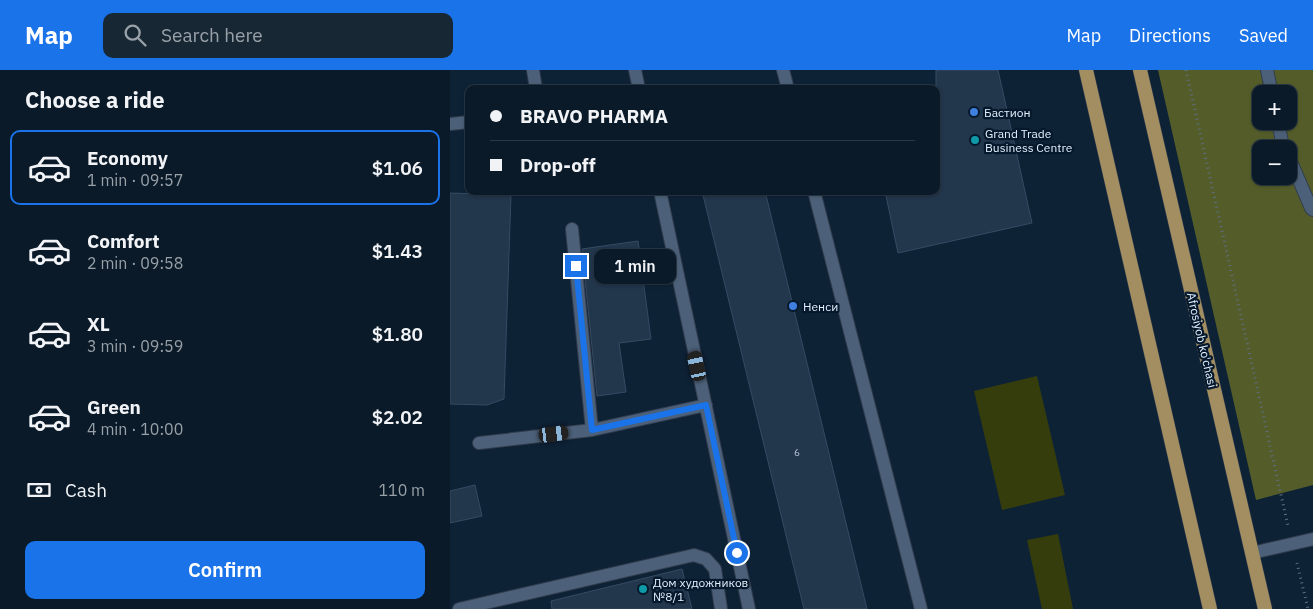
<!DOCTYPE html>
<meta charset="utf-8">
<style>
body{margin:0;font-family:"IBM Plex Sans",sans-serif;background:#182734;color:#f1f3f6;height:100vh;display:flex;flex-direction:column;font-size:19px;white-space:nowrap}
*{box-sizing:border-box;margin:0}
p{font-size:16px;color:#99a1a8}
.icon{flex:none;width:28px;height:28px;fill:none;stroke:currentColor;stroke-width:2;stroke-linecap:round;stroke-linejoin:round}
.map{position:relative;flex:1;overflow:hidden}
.side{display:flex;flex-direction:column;background:#0a1a28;width:450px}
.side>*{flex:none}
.guide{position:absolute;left:15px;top:15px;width:475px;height:110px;border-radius:10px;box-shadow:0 1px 4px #0004,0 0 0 1px #2a3845;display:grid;align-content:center;height:110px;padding:0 25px;background:#0a1a28}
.fabs{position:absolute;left:802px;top:15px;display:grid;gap:10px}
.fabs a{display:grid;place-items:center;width:45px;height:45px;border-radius:10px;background:#0a1a28;box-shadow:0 1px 4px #0004,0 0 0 1px #2a3845;font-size:25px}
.end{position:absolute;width:22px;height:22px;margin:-11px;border:6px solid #1a73e8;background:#fff;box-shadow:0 0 0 2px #fff}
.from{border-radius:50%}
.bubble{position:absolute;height:35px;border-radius:10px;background:#0a1a28;box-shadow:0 1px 4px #0004,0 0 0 1px #2a3845;font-size:16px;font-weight:600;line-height:35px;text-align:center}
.car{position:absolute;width:15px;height:30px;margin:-15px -8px;border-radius:6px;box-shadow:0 0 4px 1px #0007;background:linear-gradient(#222 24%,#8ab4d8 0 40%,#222 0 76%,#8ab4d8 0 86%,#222 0)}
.guide b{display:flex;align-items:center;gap:18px;height:48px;font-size:19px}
.guide b+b{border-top:1px solid #2a3845}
.guide i{width:12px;height:12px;background:#f1f3f6}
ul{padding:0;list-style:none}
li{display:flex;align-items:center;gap:15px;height:75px;margin:0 10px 8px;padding:0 15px;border:2px solid transparent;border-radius:10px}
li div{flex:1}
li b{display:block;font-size:19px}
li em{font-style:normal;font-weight:600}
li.selected{border-color:#1a73e8}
li>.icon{width:45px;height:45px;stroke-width:1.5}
h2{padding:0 25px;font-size:22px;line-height:60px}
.pay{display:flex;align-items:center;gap:12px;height:55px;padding:0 25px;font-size:19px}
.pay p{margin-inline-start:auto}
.action{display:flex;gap:10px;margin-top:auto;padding:10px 25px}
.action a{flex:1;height:58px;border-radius:10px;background:#1a73e8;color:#fff;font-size:20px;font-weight:600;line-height:58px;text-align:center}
header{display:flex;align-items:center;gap:30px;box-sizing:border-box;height:70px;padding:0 25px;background:#1a73e8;color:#fff}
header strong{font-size:24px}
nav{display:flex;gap:28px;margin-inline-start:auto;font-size:18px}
.search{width:350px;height:45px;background:#182734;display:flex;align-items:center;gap:12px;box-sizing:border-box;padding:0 18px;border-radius:10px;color:#99a1a8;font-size:19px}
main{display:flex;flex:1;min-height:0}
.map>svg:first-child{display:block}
.green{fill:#363d0d}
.forest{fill:#545d2a;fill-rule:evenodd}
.building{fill:#22364c;stroke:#364b61}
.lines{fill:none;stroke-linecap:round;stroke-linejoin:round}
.service-casing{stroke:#323d4e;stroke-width:14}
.primary-casing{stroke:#323d4e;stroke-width:15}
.path{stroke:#5e6f81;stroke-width:3;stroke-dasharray:1 4;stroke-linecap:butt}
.service{stroke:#4c6179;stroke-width:12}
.primary{stroke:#a28e60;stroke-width:14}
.route{stroke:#1a73e8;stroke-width:6}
.shop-dot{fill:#3f7fe0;stroke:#05182c;stroke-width:2}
.culture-dot{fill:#0f9aa8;stroke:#05182c;stroke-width:2}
.labels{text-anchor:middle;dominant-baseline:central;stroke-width:4.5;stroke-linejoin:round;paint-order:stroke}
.number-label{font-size:10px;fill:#b3c2d2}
.poi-label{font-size:12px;fill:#e3f0fe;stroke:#05182c;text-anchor:start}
.street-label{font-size:12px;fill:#e3f0fe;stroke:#05182c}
</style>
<header>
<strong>Map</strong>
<div class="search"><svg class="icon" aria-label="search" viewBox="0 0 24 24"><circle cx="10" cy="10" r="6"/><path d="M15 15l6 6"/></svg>Search here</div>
<nav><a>Map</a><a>Directions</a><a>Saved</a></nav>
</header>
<main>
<section class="side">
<h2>Choose a ride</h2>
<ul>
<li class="selected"><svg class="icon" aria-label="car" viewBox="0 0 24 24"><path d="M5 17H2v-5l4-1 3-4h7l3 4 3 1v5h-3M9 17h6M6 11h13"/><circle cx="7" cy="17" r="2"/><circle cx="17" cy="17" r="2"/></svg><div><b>Economy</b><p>1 min · 09:57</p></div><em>$1.06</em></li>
<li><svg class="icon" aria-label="car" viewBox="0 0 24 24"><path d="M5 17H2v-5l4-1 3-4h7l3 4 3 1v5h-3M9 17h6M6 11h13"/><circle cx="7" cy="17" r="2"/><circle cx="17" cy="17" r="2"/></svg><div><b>Comfort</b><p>2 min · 09:58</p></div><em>$1.43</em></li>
<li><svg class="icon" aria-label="car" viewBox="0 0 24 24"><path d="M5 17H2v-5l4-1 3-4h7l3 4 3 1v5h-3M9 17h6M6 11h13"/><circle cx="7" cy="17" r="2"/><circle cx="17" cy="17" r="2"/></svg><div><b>XL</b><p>3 min · 09:59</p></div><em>$1.80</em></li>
<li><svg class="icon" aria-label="car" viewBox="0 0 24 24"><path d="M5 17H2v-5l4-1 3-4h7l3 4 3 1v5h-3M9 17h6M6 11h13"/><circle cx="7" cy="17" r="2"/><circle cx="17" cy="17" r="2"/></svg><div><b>Green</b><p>4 min · 10:00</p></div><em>$2.02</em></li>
</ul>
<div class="pay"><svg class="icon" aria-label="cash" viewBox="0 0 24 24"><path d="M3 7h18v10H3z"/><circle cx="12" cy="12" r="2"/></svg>Cash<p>110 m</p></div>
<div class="action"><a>Confirm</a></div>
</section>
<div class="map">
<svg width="863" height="539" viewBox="0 0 863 539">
<rect width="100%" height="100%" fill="#0e2236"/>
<path class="green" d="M 587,306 L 615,425 L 552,440 L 524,321 Z
M 608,464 L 623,539 L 592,539 L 577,470 Z"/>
<path class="forest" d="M 708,0 L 863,0 L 863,415 L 806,430 ZM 811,24 L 839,24 L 839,51 L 811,51 ZM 811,79 L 839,79 L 839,106 L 811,106 Z"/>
<path class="building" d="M 486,0 L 548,0 L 582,153 L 448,183 L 435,121 L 486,121 Z
M 252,121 L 315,121 L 417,539 L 354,539 Z
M 0,123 L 61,125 L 54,329 L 37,335 L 0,334 Z
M 188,171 L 201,269 L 169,273 L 176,322 L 147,326 L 132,179 Z
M 25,415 L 32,446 L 0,453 L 0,421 Z
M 232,499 L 242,539 L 102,539 L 101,531 Z"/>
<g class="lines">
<defs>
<path id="service" d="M 83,0 L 86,19
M 185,0 L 189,19
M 333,0 L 338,19
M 817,0 L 822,24
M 828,51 L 832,72 L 835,79
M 0,54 L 19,52
M 839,87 L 861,138 L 863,140
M 210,121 L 299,539
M 364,121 L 471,539
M 122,159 L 142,360
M 29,373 L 142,360 L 256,335
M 802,483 L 863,469
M 9,539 L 244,485 L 256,489 L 265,499 L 271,539"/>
<path id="primary" d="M 636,0 L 760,539
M 690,0 L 815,539"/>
</defs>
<use href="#service" class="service-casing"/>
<use href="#primary" class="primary-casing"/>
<path class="path" d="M 736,0 L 838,456
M 847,493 L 858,539"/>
<use href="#service" class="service"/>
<use href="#primary" class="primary"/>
</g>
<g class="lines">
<path class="route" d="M 126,196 L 142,360 L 256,335 L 287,483"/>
</g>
<g class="shop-dot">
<circle cx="524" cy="42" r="5"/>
<circle cx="343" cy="236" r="5"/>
</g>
<g class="culture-dot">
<circle cx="525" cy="70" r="5"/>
<circle cx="193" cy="519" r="5"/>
</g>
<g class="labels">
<g class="number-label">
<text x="347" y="382">6</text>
</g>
<g class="poi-label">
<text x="534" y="42">Бастион</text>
<text x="535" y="63">Grand Trade<tspan x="535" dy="14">Business Centre</tspan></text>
<text x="353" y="236">Ненси</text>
<text x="203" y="512">Дом художников<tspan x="203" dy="14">№8/1</tspan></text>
</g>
<g class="street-label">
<text transform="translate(752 270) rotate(77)">Afrosiyob ko'chasi</text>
</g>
</g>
</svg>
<div class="fabs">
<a>+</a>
<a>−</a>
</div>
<i class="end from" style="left:287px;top:483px"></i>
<i class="end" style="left:126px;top:196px"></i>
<div class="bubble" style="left:144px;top:179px;width:82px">1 min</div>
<i class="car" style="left:247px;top:296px;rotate:348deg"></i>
<i class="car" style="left:104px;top:364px;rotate:83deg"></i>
<div class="guide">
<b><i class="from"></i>BRAVO PHARMA</b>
<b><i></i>Drop-off</b>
</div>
</div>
</main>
